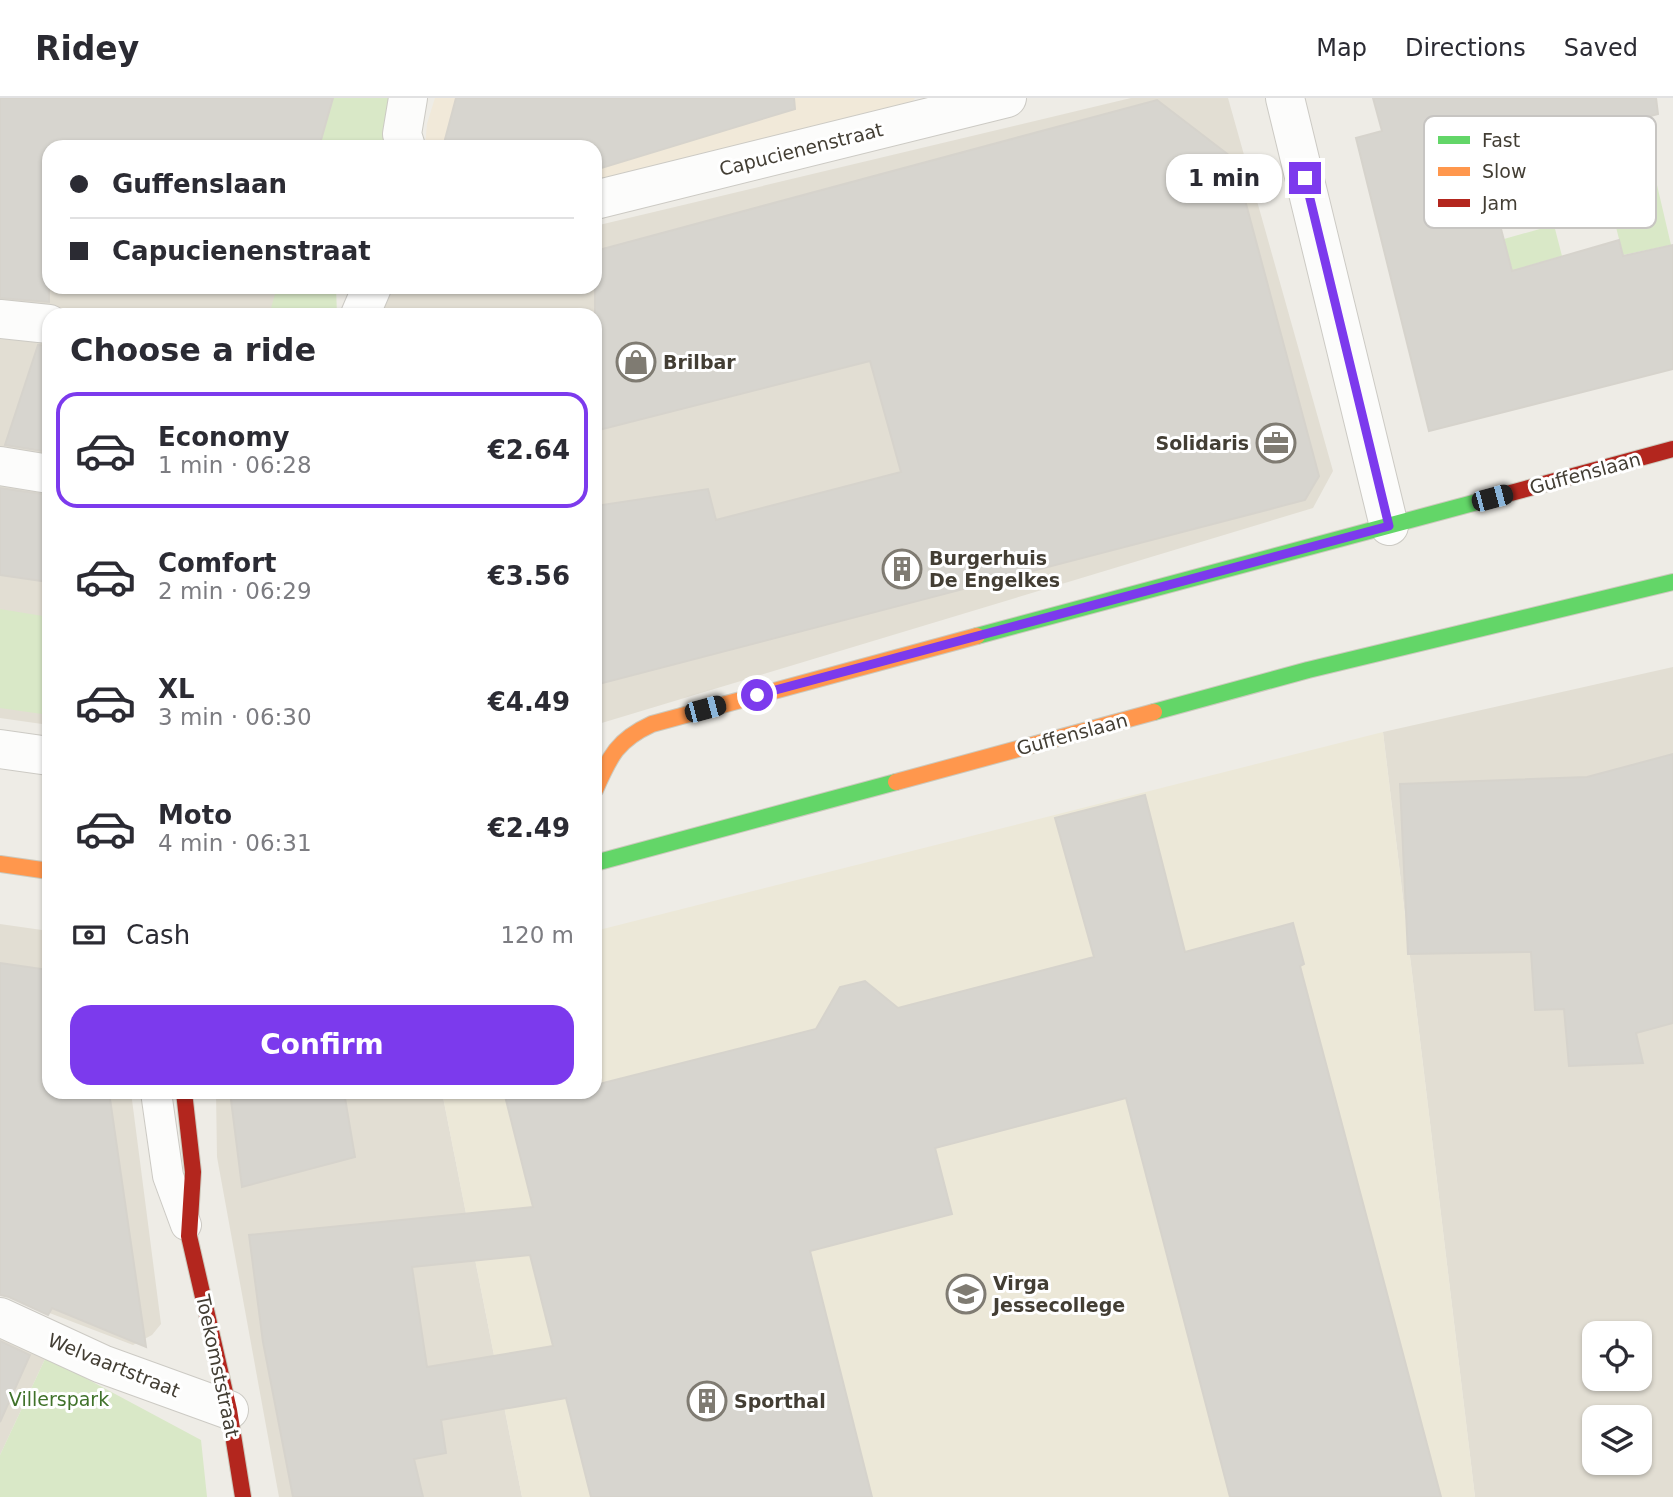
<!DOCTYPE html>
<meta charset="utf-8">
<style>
body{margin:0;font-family:"DejaVu Sans",sans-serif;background:#f7f7f7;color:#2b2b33;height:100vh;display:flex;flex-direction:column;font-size:26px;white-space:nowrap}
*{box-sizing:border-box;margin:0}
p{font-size:23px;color:#7c7c81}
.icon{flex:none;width:38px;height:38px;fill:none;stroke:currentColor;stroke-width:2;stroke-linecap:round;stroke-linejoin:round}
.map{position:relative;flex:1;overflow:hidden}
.drawer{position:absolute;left:42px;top:210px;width:560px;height:791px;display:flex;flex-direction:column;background:#fff;border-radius:21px;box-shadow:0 2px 5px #0004}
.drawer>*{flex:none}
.top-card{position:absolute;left:42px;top:42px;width:560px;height:154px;border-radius:21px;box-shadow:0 2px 5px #0004;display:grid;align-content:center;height:154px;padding:0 28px;background:#fff}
.controls{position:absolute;left:1582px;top:1223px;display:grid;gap:14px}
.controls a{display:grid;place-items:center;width:70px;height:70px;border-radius:14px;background:#fff;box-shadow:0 2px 5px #0004;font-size:35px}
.end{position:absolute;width:32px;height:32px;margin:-16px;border:9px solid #7c3aed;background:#fff;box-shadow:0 0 0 4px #fff}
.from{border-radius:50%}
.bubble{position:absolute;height:49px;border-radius:21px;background:#fff;box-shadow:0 2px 5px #0004;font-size:23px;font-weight:700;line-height:49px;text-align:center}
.car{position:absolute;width:21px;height:42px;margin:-21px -10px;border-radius:9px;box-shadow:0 0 5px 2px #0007;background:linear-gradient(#222 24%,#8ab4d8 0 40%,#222 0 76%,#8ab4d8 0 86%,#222 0)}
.top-card b{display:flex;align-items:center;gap:24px;height:66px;font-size:26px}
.top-card b+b{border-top:2px solid #e1e1e2}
.top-card i{width:18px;height:18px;background:#2b2b33}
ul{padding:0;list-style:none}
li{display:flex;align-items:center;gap:21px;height:116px;margin:0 14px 10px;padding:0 14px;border:4px solid transparent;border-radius:21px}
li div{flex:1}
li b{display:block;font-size:26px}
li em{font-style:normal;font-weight:700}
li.selected{border-color:#7c3aed}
li>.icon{width:63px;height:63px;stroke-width:1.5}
h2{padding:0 28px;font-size:32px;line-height:84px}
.pay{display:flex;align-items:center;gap:18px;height:77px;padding:0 28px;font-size:26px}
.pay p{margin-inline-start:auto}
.cta{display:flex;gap:14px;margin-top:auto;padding:14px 28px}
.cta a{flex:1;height:80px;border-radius:21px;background:#7c3aed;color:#fff;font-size:28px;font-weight:700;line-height:80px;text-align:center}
header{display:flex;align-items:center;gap:42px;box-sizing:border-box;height:98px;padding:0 35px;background:#fff;border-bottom:2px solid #e1e1e2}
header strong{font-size:33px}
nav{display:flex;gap:38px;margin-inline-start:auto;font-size:24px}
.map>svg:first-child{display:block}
.residential{fill:#e2ded3;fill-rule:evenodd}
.commercial{fill:#f1e9d9}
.education{fill:#ece8d8}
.green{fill:#d9e8c7}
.building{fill:#d7d5cf;stroke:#d6d3cc;stroke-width:2;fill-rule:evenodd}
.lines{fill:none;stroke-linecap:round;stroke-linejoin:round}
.lane-casing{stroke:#cccac4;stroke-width:32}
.street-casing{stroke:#cccac4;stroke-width:40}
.fast-casing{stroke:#ccc9bd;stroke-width:18}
.slow-casing{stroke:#ccc9bd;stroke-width:18}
.jam-casing{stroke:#ccc9bd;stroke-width:18}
.lane{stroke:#fcfcfb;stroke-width:30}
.street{stroke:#fcfcfb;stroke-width:38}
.fast{stroke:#63d668;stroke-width:16}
.slow{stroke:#ff974d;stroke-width:16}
.jam{stroke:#b3261e;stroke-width:16}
.route{stroke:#7c3aed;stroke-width:9}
.labels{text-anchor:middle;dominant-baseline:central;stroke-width:6;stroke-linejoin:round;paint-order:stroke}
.street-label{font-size:19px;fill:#433e34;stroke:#fff}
.poi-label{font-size:19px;font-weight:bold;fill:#433e34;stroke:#fff;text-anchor:start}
.park-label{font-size:19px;fill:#40722a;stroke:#fff}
.key{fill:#fff;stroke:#c7c5c2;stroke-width:2}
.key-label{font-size:19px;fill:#433e34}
</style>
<header>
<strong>Ridey</strong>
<nav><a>Map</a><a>Directions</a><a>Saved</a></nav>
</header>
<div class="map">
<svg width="1673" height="1399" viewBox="0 0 1673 1399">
<rect width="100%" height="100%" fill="#eeece6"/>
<path class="residential" d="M 0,0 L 346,0 L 331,49 L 49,49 L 49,189 L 289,189 L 281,217 L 49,217 L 49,627 L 0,620 Z
M 1131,0 L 1228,0 L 1333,373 L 1313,410 L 595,627 L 595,217 L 378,217 L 389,194 L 396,189 L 595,189 L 595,128 Z
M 1673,569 L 1673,1399 L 1475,1399 L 1383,634 ZM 1594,1236 L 1640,1236 L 1640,1281 L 1594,1281 ZM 1594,1320 L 1640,1320 L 1640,1365 L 1594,1365 Z
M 0,826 L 49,833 L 49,994 L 131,994 L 161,1226 L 152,1237 L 133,1247 L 0,1196 Z
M 216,994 L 442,994 L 522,1399 L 279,1399 L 217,1059 Z
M 0,1240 L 46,1259 L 0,1357 Z"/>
<path class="commercial" d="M 435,0 L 915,0 L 910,8 L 595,89 L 595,49 L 425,49 L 427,26 Z"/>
<path class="education" d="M 1383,634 L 1475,1399 L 522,1399 L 442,994 L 595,994 L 595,833 Z"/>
<path class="green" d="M 333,0 L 394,0 L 389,49 L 319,49 Z
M 1657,87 L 1671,147 L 1623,157 L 1615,125 Z
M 1554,127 L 1562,158 L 1521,170 L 1514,181 L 1504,141 Z
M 277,189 L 336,189 L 337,217 L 269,217 Z
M 0,511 L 49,519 L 49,617 L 0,610 Z
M 46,1259 L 201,1342 L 207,1399 L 0,1399 L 0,1357 Z"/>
<path class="building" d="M 0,0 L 333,0 L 319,49 L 49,49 L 49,204 L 0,200 Z
M 456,0 L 794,0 L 795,11 L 595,72 L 595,49 L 443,49 Z
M 1373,0 L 1656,0 L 1658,16 L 1483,62 L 1512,173 L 1619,142 L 1623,158 L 1673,147 L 1673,271 L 1429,333 L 1356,40 L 1382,33 Z
M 1157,2 L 1234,61 L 1319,378 L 1305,402 L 595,587 L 595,408 L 708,391 L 716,422 L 901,374 L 870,263 L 595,333 L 595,153 Z
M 38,247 L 49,248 L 49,354 L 5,347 Z
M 0,390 L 49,397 L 49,484 L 0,477 Z
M 1673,656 L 1673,925 L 1636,935 L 1643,965 L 1569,968 L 1564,911 L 1535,912 L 1531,854 L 1408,856 L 1400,686 L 1587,679 Z
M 1145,697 L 1185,854 L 1293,825 L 1304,866 L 1300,868 L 1441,1399 L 1230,1399 L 1126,1000 L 935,1050 L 952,1116 L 810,1153 L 872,1399 L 591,1399 L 566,1300 L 441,1322 L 446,1355 L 414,1361 L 423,1399 L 293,1399 L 263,1244 L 249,1137 L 533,1109 L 504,994 L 595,994 L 595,987 L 816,931 L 840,889 L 865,883 L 898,910 L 1094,859 L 1055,720 ZM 530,1157 L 553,1248 L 427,1269 L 412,1169 Z
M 0,865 L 49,872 L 49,994 L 109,994 L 146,1249 L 52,1210 L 48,1217 L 9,1199 L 0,1197 Z
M 230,994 L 344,994 L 355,1059 L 242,1089 Z
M 0,1243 L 30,1257 L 0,1324 Z"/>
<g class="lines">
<defs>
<path id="lane" d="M 156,994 L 168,1078 L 186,1127"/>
<path id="street" d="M 1285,0 L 1389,428
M 406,49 L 402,36 L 408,0
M 595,102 L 1007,0
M 360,217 L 372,189
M 0,221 L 49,226
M 0,368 L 49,376
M 0,651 L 49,658
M 0,1219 L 102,1266 L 229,1312"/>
<path id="fast" d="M 977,538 L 1507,396
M 1154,614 L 1308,572 L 1673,484
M 595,765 L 896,684"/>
<path id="slow" d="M 896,684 L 1154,614
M 595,692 C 610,658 617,642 652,626 L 977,538
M 0,766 L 49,773"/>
<path id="jam" d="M 1507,396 L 1673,351
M 184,994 L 193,1074 L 189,1138 L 229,1312 L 243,1399"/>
</defs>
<use href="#lane" class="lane-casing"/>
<use href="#street" class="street-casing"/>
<use href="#fast" class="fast-casing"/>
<use href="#slow" class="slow-casing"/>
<use href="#jam" class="jam-casing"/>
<use href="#lane" class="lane"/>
<use href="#street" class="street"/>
<use href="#fast" class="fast"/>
<use href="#slow" class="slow"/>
<use href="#jam" class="jam"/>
</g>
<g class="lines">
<path class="route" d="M 757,597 L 1389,428 L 1305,80"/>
</g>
<defs>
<symbol id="shop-ring" viewBox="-11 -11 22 22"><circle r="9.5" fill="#fff" stroke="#7f7b72" stroke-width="1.5"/><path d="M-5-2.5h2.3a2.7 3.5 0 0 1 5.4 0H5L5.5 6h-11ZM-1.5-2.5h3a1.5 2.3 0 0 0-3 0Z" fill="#7f7b72"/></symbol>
<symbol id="office-ring" viewBox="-11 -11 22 22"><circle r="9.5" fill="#fff" stroke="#7f7b72" stroke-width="1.5"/><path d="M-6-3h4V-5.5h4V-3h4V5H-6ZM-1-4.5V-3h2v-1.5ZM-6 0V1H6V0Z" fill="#7f7b72"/></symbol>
<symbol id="building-ring" viewBox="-11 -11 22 22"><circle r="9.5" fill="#fff" stroke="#7f7b72" stroke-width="1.5"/><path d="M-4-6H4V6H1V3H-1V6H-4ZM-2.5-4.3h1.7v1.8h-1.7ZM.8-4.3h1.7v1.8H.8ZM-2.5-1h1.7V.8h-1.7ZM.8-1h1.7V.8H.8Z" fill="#7f7b72"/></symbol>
<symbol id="school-ring" viewBox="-11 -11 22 22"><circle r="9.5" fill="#fff" stroke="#7f7b72" stroke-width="1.5"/><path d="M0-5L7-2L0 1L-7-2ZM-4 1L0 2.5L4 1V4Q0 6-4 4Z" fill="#7f7b72"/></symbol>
</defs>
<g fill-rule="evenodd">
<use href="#shop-ring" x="614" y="242" width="44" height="44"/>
<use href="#office-ring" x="1254" y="323" width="44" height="44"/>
<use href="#building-ring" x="880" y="449" width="44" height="44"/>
<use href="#school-ring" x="944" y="1174" width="44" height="44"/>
<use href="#building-ring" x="685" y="1281" width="44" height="44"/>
</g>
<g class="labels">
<g class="street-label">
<text transform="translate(801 51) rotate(-14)">Capucienenstraat</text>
<text transform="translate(1585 375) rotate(-15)">Guffenslaan</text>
<text transform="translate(1072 636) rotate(-15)">Guffenslaan</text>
<text transform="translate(114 1267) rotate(22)">Welvaartstraat</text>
<text transform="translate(218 1268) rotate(78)">Toekomststraat</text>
</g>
<g class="poi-label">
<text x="663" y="264">Brilbar</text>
<text x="1249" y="345" text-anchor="end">Solidaris</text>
<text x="929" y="460">Burgerhuis<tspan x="929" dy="22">De Engelkes</tspan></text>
<text x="993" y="1185">Virga<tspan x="993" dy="22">Jessecollege</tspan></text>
<text x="734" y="1303">Sporthal</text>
</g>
<g class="park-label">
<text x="59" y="1301">Villerspark</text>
</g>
</g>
<rect x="1424" y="18" width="232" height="112" rx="10" class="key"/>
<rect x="1438" y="38" width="32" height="8" fill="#63d668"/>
<rect x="1438" y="69" width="32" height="9" fill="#ff974d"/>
<rect x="1438" y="101" width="32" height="8" fill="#b3261e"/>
<g class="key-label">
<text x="1482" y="49">Fast</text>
<text x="1482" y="80">Slow</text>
<text x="1482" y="112">Jam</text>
</g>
</svg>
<div class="controls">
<a><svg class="icon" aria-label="locate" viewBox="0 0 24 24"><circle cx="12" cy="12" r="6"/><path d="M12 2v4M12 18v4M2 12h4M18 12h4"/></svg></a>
<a><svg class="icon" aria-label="layers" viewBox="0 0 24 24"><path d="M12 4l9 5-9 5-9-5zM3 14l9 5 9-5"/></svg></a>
</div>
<i class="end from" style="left:757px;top:597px"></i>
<i class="end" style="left:1305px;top:80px"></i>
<div class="bubble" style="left:1166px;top:56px;width:116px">1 min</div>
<i class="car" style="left:1492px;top:400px;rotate:75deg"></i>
<i class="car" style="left:705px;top:611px;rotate:75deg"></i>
<div class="top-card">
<b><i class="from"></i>Guffenslaan</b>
<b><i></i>Capucienenstraat</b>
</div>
<section class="drawer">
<h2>Choose a ride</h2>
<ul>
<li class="selected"><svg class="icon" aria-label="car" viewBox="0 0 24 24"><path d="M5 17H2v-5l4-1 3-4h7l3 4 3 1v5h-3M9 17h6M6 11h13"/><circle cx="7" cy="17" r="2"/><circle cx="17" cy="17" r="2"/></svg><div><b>Economy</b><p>1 min · 06:28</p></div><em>€2.64</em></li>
<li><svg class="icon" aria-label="car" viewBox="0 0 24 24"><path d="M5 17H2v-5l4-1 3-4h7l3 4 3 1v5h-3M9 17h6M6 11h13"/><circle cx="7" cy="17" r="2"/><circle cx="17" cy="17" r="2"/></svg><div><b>Comfort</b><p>2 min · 06:29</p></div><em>€3.56</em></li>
<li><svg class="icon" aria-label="car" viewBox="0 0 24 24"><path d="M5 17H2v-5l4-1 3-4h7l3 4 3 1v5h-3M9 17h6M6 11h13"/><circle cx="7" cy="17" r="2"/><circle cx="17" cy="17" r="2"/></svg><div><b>XL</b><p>3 min · 06:30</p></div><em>€4.49</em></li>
<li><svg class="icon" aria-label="car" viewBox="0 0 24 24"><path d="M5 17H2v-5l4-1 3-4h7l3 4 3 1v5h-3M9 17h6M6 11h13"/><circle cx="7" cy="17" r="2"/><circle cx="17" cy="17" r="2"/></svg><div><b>Moto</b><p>4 min · 06:31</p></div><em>€2.49</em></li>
</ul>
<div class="pay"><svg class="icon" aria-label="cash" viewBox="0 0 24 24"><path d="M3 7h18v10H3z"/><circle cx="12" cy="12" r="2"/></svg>Cash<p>120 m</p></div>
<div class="cta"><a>Confirm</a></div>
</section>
</div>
